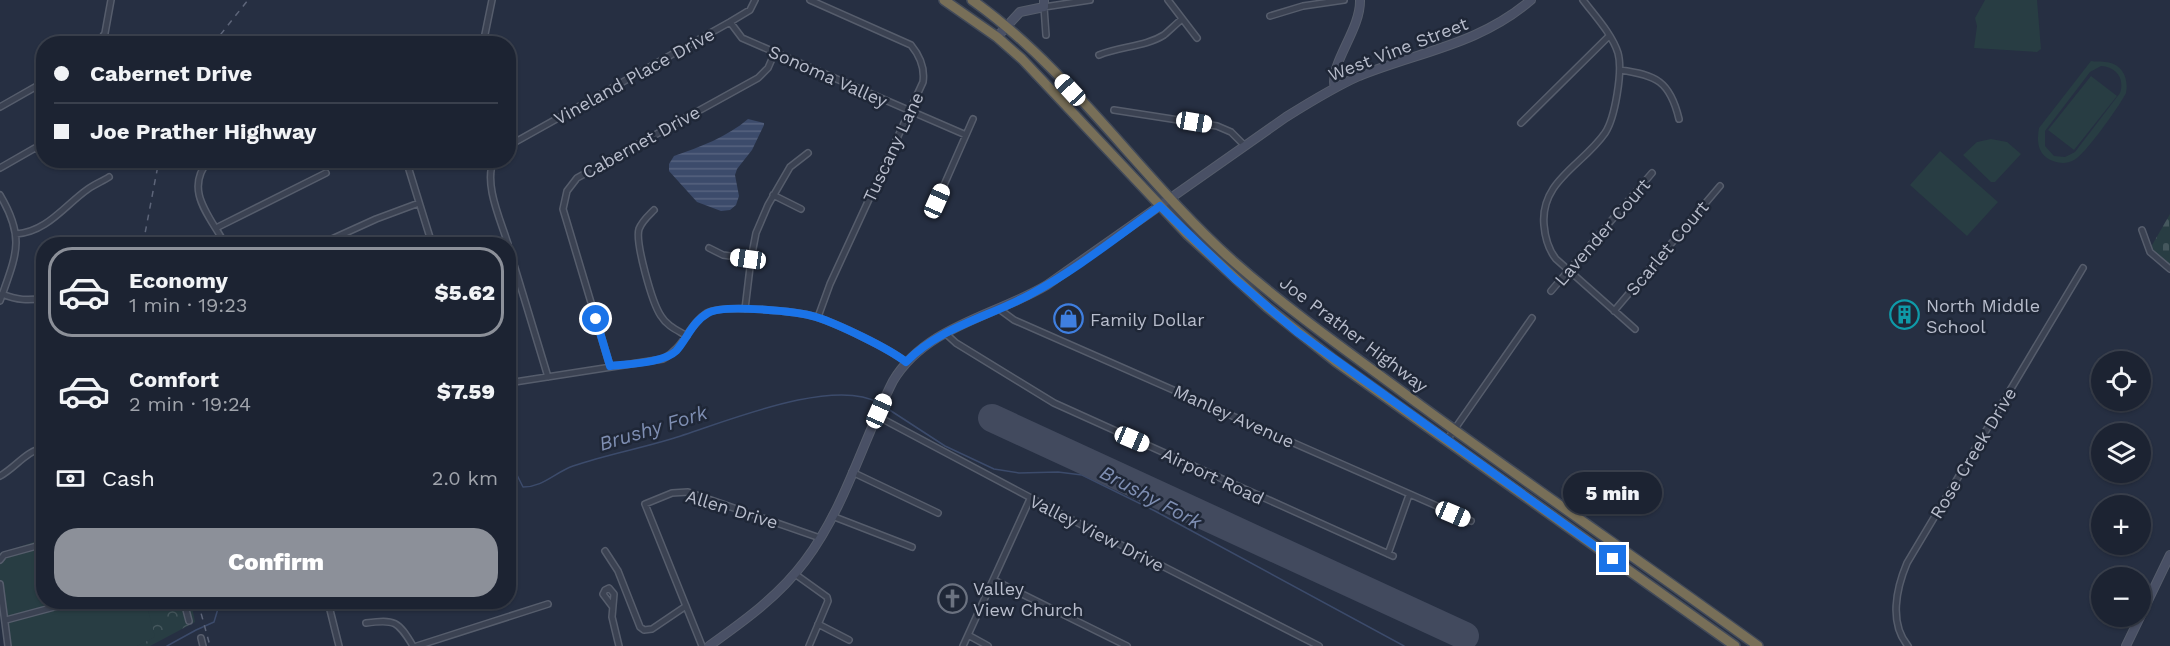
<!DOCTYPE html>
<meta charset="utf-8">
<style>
body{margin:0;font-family:"Work Sans",sans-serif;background:#292f3e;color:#f1f3f6;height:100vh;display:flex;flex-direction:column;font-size:22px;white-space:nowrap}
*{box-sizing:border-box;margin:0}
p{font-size:20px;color:#a0a4ac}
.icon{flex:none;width:33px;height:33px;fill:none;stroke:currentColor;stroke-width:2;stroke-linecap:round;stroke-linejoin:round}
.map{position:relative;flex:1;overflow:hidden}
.drawer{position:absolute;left:36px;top:237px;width:480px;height:372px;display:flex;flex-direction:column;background:#1c2332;border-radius:24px;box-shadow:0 2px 4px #0004,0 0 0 2px #3a404d}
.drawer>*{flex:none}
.guide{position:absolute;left:36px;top:36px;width:480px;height:132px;border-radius:24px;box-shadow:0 2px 4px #0004,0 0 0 2px #3a404d;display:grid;align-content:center;height:132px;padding:0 18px;background:#1c2332}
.tools{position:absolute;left:2091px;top:351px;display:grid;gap:12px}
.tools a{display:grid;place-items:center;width:60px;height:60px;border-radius:50%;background:#1c2332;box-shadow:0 2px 4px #0004,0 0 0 2px #3a404d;font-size:30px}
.end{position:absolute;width:27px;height:27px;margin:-14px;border:8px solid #1a73e8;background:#fff;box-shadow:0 0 0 3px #fff}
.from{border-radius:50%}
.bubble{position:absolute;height:42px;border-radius:21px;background:#1c2332;box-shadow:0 2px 4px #0004,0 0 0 2px #3a404d;font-size:20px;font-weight:800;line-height:42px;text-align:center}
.car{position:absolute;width:18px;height:36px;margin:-18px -9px;border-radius:8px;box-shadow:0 0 4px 2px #0007;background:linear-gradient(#fff 24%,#345 0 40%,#fff 0 76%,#345 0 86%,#fff 0)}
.guide b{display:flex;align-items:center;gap:21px;height:57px;font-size:22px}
.guide b+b{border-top:2px solid #3a404d}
.guide i{width:15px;height:15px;background:#f1f3f6}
ul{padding:10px 0 0;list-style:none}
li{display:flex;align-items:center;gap:18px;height:90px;margin:0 12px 9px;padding:0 6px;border:3px solid transparent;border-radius:24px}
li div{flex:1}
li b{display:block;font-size:22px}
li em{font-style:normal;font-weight:800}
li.selected{border-color:#8c9099}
li>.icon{width:54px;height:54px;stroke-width:1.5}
.pay{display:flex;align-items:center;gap:15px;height:66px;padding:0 18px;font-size:22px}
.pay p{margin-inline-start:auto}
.cta{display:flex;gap:12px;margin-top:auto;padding:12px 18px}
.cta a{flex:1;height:69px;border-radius:24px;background:#8c9099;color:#fff;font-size:24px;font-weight:800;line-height:69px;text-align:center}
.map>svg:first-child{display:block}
.cemetery{fill:url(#cemetery-stones)}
.park{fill:url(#park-crowns)}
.pitch{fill:#283d43;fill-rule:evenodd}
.water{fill:url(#water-rules)}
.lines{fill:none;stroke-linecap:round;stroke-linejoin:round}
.stream{stroke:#3c4b6b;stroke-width:1.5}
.runway{stroke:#424a5e;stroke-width:28}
.street-casing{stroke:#565d6c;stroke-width:8}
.secondary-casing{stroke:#565d6c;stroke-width:10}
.highway-casing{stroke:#424a59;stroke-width:12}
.street{stroke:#3b4252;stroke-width:5}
.secondary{stroke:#495065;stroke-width:8}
.highway{stroke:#786f58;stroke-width:9}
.rail{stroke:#5d6579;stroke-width:1.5;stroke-dasharray:6 6;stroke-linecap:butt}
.route{stroke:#1a73e8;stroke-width:8}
.labels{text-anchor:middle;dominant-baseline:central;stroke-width:5;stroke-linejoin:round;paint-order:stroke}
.street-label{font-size:18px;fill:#b8bdcc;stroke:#1f2737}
.poi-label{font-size:18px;fill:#b8bdcc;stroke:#1f2737;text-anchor:start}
.water-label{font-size:20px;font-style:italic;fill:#7f8fb3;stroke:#1f2737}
</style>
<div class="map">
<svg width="2170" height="646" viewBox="0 0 2170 646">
<defs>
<pattern id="cemetery-stones" width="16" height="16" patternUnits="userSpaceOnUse" patternTransform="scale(1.5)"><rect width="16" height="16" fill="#283d43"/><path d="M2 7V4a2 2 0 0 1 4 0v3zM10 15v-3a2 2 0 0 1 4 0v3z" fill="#45575d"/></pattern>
<pattern id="park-crowns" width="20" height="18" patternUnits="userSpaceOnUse" patternTransform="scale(1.5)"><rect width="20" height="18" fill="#283d43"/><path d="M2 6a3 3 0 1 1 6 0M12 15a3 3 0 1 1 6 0" fill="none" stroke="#45575d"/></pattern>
<pattern id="water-rules" width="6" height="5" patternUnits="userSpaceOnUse" patternTransform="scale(1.5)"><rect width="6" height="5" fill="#3c4b6b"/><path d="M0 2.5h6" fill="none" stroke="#56637f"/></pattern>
</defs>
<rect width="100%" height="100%" fill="#262f42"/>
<path class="cemetery" d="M 2170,214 L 2170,266 L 2158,257 L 2151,247 Z"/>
<path class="park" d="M 146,602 L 191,602 L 195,622 L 150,646 L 137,646 L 154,637 Z"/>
<path class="pitch" d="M 1985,0 L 2037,0 L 2041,49 L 2037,52 L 1974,48 L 1977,26 L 1975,18 Z
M 2091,61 C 2096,62 2099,61 2105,62 C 2122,63 2129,78 2126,93 C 2121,104 2084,156 2074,160 C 2066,165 2054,163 2047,158 C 2037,151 2037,139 2039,128 ZM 2101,66 C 2116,67 2125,78 2120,93 L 2075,152 L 2065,157 L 2054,156 L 2045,146 L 2045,131 L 2090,72 Z
M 2091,76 L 2117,96 L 2074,150 L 2048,130 Z
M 1991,139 L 2007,142 L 2021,154 L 1995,182 L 1991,182 L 1963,155 L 1977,142 Z
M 1940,151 L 1998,202 L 1967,236 L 1910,185 Z
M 43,539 L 44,602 L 146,602 L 155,637 L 137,646 L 5,646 L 0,602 L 0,553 Z"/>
<path class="water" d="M 748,119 L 764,123 L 764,125 L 752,150 L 737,169 L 735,175 L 739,196 L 736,205 L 730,210 L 721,211 L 697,202 L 669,171 L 669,164 L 674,156 C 700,147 727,137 748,119 Z"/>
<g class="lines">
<path class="stream" d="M 885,407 L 945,446 L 994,469 L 1019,473 L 1058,472 L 1082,475 L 1155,511 L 1404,646
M 508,467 L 516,473 L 523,487 C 543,487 554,473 573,466 C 605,455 638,449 671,439 C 721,424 832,376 879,403
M 167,646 L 196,630 L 214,622 L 220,602"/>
<path class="runway" d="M 992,418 L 1465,636"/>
<defs>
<path id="street" d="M 810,0 L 911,45 C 920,56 925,68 923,82 L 830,284 L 818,317
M 1168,0 L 1197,38
M 1583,0 C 1595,16 1612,34 1618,53 C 1623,71 1615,118 1605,133 C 1583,165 1540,181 1544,225 C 1545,237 1548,249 1556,259 L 1635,329
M 1270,16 L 1303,6 L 1344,0
M 730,22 L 742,38 L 966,135
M 1046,35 L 1044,7 L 1090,0
M 98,44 L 105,33 L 111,0
M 483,44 L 492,0
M 1099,55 C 1120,46 1145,47 1164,35 C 1170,30 1176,24 1182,19
M 1620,70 C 1656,75 1670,81 1679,119
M 0,107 L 44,82
M 1114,110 L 1217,126 L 1231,132 L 1245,146
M 1521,123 L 1609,36
M 508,146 L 730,22 L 750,10 L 755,0
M 209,160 C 183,190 210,216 225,244
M 406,160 L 432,244
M 494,160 C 483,183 501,221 508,244
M 0,168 L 35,148 L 39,150
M 0,195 C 26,239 16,255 0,301
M 773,195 L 801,209
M 937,201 L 973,119
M 654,210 C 648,216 642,221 639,229 C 635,242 652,303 661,316 C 667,326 677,330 687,336
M 216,228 L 326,173
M 2142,230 L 2150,252 L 2170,269
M 16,234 C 47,232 65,205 88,189 C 95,184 103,181 109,177
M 321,244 L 376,219 L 419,203
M 508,245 L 548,377
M 709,248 L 723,255 L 751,259
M 1551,291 L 1652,173
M 2,294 C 17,300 28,301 44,298
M 745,309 L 751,259 L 756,233 L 768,205 L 790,167 L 808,153
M 999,309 L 1014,320 L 1471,521
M 1614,311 L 1720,186
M 945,333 L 956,343 L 1054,403 L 1393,556
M 610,366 L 563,209 L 567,191 L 577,178 L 758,78 L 768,68 L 775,52
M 508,383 L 663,359 C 685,347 688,325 707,313 C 722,304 798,311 816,317 C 838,324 888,348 906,362
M 877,416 L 1080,524 L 1319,646
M 1447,440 L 1532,318
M 852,472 L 938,513
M 0,476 C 15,468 27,450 44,448
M 832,516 L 912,547
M 605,551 L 618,571 L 640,627 L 644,630 L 652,629 L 686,606
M 1388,554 L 1409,495
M 0,560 L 4,555 L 44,544
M 795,574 L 827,597 L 828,601 L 809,646
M 994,580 L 1127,646
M 0,584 L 8,646
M 184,602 L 189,621
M 328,602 L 339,646
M 612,606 L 603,594 L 605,590 L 609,588 L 614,594 L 612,617 L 619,646
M 6,620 L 73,602
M 366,623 C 395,619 398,621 413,646
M 818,624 L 849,640
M 968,635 L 988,646
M 201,638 L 203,646
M 417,646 L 548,604
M 702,646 L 645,504 L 672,493 L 688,492 L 820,538
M 963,646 L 1030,499
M 1908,646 C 1889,623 1896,589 1907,563 L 2083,268"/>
<path id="secondary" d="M 997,37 L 1020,12 L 1044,7 L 1044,0
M 1335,88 C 1328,65 1361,30 1360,0
M 709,646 C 744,621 779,596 805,561 C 845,508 863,440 893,381 C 926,326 995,316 1047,285 L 1286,117 C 1310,102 1334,87 1359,76 C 1421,51 1478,45 1531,0
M 2126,646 L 2170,555"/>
<path id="highway" d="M 944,0 L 997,37 L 1022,59 L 1187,234 L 1267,307 L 1335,361 L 1735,646
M 972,0 C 1072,71 1142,180 1233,261 C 1292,313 1357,358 1420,405 C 1532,487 1646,565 1758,646"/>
</defs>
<use href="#street" class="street-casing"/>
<use href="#secondary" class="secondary-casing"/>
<use href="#highway" class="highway-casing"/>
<use href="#street" class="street"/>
<use href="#secondary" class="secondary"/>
<use href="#highway" class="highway"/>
<path class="rail" d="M 213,44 L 248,0
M 143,244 L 159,160
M 198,602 L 210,646"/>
</g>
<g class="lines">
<path class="route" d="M 596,319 L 610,366 C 627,364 664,363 676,351 C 687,339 692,322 708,313 C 723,304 798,311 816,317 C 838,324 888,348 906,362 C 940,327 989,317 1031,294 C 1076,270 1118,236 1160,206 L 1235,279 L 1297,332 L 1613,559"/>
</g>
<defs>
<symbol id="building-ring" viewBox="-11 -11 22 22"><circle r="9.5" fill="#1f2737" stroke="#0f9aa8" stroke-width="1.5"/><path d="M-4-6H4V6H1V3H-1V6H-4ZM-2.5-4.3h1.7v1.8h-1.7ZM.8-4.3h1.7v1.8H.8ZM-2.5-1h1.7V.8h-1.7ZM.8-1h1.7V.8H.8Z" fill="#0f9aa8"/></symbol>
<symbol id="shop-ring" viewBox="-11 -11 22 22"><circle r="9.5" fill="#1f2737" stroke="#3f7fe0" stroke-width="1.5"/><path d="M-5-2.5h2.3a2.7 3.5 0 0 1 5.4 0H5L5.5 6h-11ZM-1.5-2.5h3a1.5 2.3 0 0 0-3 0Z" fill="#3f7fe0"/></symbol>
<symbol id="church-ring" viewBox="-11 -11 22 22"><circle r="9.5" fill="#1f2737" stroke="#6b7280" stroke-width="1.5"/><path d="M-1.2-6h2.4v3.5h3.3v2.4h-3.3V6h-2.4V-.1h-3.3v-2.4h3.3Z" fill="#6b7280"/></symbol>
</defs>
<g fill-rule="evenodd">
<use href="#building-ring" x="1888" y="298" width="33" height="33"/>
<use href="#shop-ring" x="1052" y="302" width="33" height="33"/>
<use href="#church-ring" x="936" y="582" width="33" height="33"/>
</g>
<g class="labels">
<g class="street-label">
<text transform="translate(1398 49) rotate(-21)">West Vine Street</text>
<text transform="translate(634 76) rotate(-29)">Vineland Place Drive</text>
<text transform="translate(828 76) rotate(24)">Sonoma Valley</text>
<text transform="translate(641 142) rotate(-29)">Cabernet Drive</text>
<text transform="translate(893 147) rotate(-65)">Tuscany Lane</text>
<text transform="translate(1602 232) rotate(-49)">Lavender Court</text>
<text transform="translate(1667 248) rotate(-50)">Scarlet Court</text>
<text transform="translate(1354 334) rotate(37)">Joe Prather Highway</text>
<text transform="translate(1234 416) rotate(24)">Manley Avenue</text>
<text transform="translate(1973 453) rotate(-59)">Rose Creek Drive</text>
<text transform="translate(1213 476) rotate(25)">Airport Road</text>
<text transform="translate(732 509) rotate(17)">Allen Drive</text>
<text transform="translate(1097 533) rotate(27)">Valley View Drive</text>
</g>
<g class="poi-label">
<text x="1926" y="305">North Middle<tspan x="1926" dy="21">School</tspan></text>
<text x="1090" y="319">Family Dollar</text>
<text x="973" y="588">Valley<tspan x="973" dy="21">View Church</tspan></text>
</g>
<g class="water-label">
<text transform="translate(653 428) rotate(-17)">Brushy Fork</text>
<text transform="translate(1151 497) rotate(28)">Brushy Fork</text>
</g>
</g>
</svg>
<div class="tools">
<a><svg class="icon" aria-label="locate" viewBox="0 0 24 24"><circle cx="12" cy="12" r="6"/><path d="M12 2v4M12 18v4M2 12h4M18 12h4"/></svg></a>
<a><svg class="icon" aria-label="layers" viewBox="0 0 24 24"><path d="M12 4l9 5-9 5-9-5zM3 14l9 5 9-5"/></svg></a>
<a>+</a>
<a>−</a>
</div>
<i class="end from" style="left:596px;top:319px"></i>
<i class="end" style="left:1613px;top:559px"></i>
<div class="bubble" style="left:1563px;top:472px;width:99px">5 min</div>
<i class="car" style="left:1070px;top:90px;rotate:317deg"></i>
<i class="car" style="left:1194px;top:122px;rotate:99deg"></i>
<i class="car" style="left:937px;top:201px;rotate:24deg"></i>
<i class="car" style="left:748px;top:259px;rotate:278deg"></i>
<i class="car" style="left:879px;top:411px;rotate:24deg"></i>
<i class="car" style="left:1132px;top:439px;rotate:113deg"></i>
<i class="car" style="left:1453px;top:514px;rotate:113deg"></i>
<div class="guide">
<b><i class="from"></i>Cabernet Drive</b>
<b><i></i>Joe Prather Highway</b>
</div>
<section class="drawer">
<ul>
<li class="selected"><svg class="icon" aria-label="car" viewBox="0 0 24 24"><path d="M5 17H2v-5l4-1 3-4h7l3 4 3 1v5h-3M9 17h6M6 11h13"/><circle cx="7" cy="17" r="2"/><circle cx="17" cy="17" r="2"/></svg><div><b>Economy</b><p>1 min · 19:23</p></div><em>$5.62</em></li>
<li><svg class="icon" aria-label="car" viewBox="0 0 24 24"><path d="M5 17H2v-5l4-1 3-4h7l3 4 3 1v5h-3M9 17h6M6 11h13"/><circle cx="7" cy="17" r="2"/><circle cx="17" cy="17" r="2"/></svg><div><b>Comfort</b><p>2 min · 19:24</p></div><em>$7.59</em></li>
</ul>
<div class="pay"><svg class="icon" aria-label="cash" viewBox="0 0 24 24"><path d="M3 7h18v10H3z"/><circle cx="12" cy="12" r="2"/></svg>Cash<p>2.0 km</p></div>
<div class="cta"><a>Confirm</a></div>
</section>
</div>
